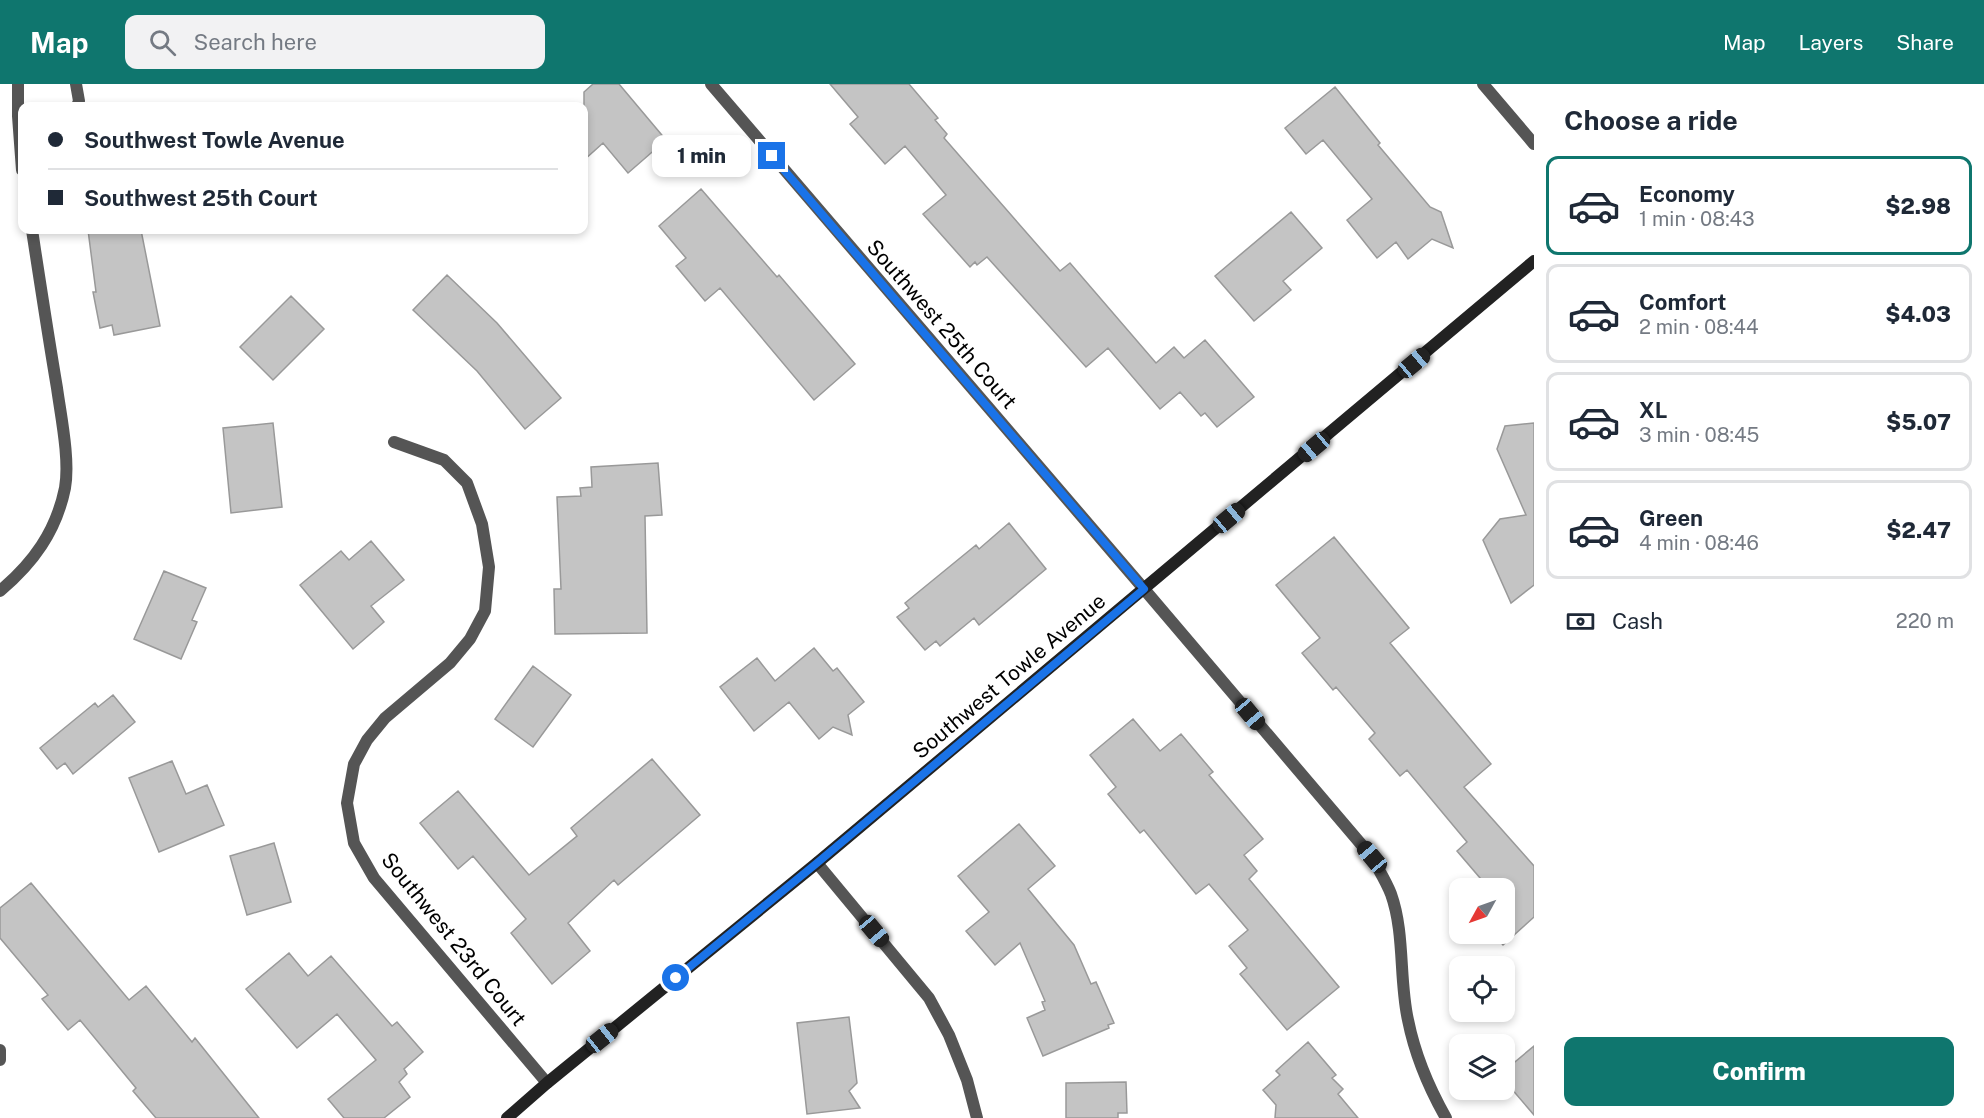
<!DOCTYPE html>
<meta charset="utf-8">
<style>
body{margin:0;font-family:"Public Sans",sans-serif;background:#f2f2f3;color:#1f2937;height:100vh;display:flex;flex-direction:column;font-size:22px;white-space:nowrap}
*{box-sizing:border-box;margin:0}
p{font-size:20px;color:#747a83}
.icon{flex:none;width:33px;height:33px;fill:none;stroke:currentColor;stroke-width:2;stroke-linecap:round;stroke-linejoin:round}
.map{position:relative;flex:1;overflow:hidden}
.details{display:flex;flex-direction:column;background:#fff;width:450px}
.details>*{flex:none}
.banner{position:absolute;left:18px;top:18px;width:570px;height:132px;border-radius:12px;box-shadow:0 3px 9px #0003;display:grid;align-content:center;height:132px;padding:0 30px;background:#fff}
.needle{width:39px;rotate:230deg}
.fabs{position:absolute;left:1449px;top:794px;display:grid;gap:12px}
.fabs a{display:grid;place-items:center;width:66px;height:66px;border-radius:12px;background:#fff;box-shadow:0 3px 9px #0003;font-size:30px}
.end{position:absolute;width:27px;height:27px;margin:-14px;border:8px solid #1a73e8;background:#fff;box-shadow:0 0 0 3px #fff}
.from{border-radius:50%}
.bubble{position:absolute;height:42px;border-radius:12px;background:#fff;box-shadow:0 3px 9px #0003;font-size:20px;font-weight:800;line-height:42px;text-align:center}
.car{position:absolute;width:18px;height:36px;margin:-18px -9px;border-radius:8px;box-shadow:0 0 4px 2px #0007;background:linear-gradient(#222 24%,#8ab4d8 0 40%,#222 0 76%,#8ab4d8 0 86%,#222 0)}
.banner b{display:flex;align-items:center;gap:21px;height:57px;font-size:22px}
.banner b+b{border-top:2px solid #e0e1e3}
.banner i{width:15px;height:15px;background:#1f2937}
ul{padding:0;list-style:none}
li{display:flex;align-items:center;gap:18px;height:99px;margin:0 12px 9px;padding:0 18px;border:3px solid #e0e1e3;border-radius:12px}
li div{flex:1}
li b{display:block;font-size:22px}
li em{font-style:normal;font-weight:800}
li.on{border-color:#0f766e}
li>.icon{width:54px;height:54px;stroke-width:1.5}
h2{padding:0 30px;font-size:27px;line-height:72px}
.pay{display:flex;align-items:center;gap:15px;height:66px;padding:0 30px;font-size:22px}
.pay p{margin-inline-start:auto}
.action{display:flex;gap:12px;margin-top:auto;padding:12px 30px}
.action a{flex:1;height:69px;border-radius:12px;background:#0f766e;color:#fff;font-size:24px;font-weight:800;line-height:69px;text-align:center}
header{display:flex;align-items:center;gap:36px;box-sizing:border-box;height:84px;padding:0 30px;background:#0f766e;color:#fff}
header strong{font-size:28px}
nav{display:flex;gap:33px;margin-inline-start:auto;font-size:21px}
.search{width:420px;height:54px;background:#f2f2f3;display:flex;align-items:center;gap:15px;box-sizing:border-box;padding:0 21px;border-radius:12px;color:#747a83;font-size:22px}
main{display:flex;flex:1;min-height:0}
.map>svg:first-child{display:block}
.building{fill:#c4c4c4;stroke:#999;stroke-width:1.5}
.lines{fill:none;stroke-linecap:round;stroke-linejoin:round}
.minor{stroke:#555;stroke-width:12}
.secondary{stroke:#222;stroke-width:12}
.route{stroke:#1a73e8;stroke-width:8}
.labels{text-anchor:middle;dominant-baseline:central;stroke-width:5;stroke-linejoin:round;paint-order:stroke}
.street-label{font-size:21px;fill:#000;stroke:#fff}
</style>
<header>
<strong>Map</strong>
<div class="search"><svg class="icon" aria-label="search" viewBox="0 0 24 24"><circle cx="10" cy="10" r="6"/><path d="M15 15l6 6"/></svg>Search here</div>
<nav><a>Map</a><a>Layers</a><a>Share</a></nav>
</header>
<main>
<div class="map">
<svg width="1534" height="1034" viewBox="0 0 1534 1034">
<rect width="100%" height="100%" fill="#fff"/>
<path class="building" d="M 593,0 L 619,0 L 666,56 L 628,89 L 603,59 L 584,76 L 584,8 Z
M 830,0 L 909,0 L 938,34 L 935,36 L 947,50 L 944,54 L 1060,187 L 1070,179 L 1156,279 L 1174,263 L 1184,274 L 1205,256 L 1254,313 L 1217,343 L 1205,329 L 1201,332 L 1180,308 L 1160,325 L 1108,264 L 1086,283 L 987,173 L 977,181 L 975,178 L 970,183 L 923,130 L 946,111 L 905,62 L 885,80 L 850,40 L 858,33 Z
M 1335,3 L 1380,59 L 1378,61 L 1430,123 L 1441,128 L 1453,164 L 1432,155 L 1408,175 L 1396,158 L 1377,174 L 1347,136 L 1372,115 L 1323,56 L 1306,70 L 1285,44 Z
M 701,105 L 777,193 L 779,191 L 855,280 L 814,316 L 720,204 L 705,217 L 676,182 L 686,174 L 659,142 Z
M 1291,128 L 1322,164 L 1283,197 L 1291,206 L 1254,237 L 1215,192 Z
M 88,146 L 141,146 L 160,242 L 114,251 L 112,241 L 100,244 L 93,208 L 96,208 Z
M 447,191 L 497,239 L 561,314 L 525,345 L 477,287 L 413,226 Z
M 291,212 L 324,245 L 273,296 L 240,263 Z
M 273,339 L 282,423 L 231,429 L 223,344 Z
M 1534,339 L 1534,501 L 1511,519 L 1483,456 L 1500,435 L 1526,431 L 1497,365 L 1505,342 Z
M 658,379 L 662,431 L 645,432 L 647,549 L 555,550 L 554,505 L 561,505 L 557,413 L 581,412 L 580,404 L 592,403 L 591,383 Z
M 1009,439 L 1046,485 L 979,541 L 974,534 L 940,562 L 936,557 L 925,566 L 897,533 L 909,524 L 905,519 L 976,461 L 979,465 Z
M 1334,453 L 1409,544 L 1390,559 L 1491,680 L 1464,703 L 1534,782 L 1534,833 L 1503,861 L 1493,849 L 1504,849 L 1504,804 L 1482,804 L 1486,801 L 1457,767 L 1467,758 L 1407,686 L 1400,692 L 1369,655 L 1375,649 L 1336,603 L 1333,606 L 1302,569 L 1320,554 L 1276,501 Z
M 371,457 L 404,496 L 371,522 L 384,538 L 353,565 L 300,501 L 341,467 L 349,476 Z
M 164,487 L 206,504 L 192,536 L 197,538 L 181,575 L 134,555 Z
M 814,564 L 833,587 L 837,584 L 864,618 L 848,631 L 852,651 L 833,643 L 819,655 L 789,618 L 754,647 L 720,603 L 757,574 L 775,597 Z
M 533,582 L 571,611 L 533,663 L 495,635 Z
M 113,611 L 135,638 L 73,690 L 65,679 L 57,685 L 40,664 L 95,619 L 98,623 Z
M 1133,635 L 1160,667 L 1181,650 L 1213,688 L 1209,691 L 1263,755 L 1244,771 L 1257,787 L 1249,795 L 1339,903 L 1287,946 L 1240,890 L 1247,884 L 1229,862 L 1248,846 L 1209,800 L 1196,810 L 1144,746 L 1140,749 L 1108,710 L 1116,703 L 1090,671 Z
M 652,675 L 700,731 L 618,801 L 614,796 L 568,839 L 590,867 L 552,900 L 511,849 L 526,835 L 473,772 L 458,785 L 420,739 L 458,707 L 529,791 L 577,752 L 571,744 Z
M 172,677 L 186,710 L 207,701 L 224,741 L 159,768 L 129,694 Z
M 1019,740 L 1055,782 L 1028,805 L 1074,861 L 1091,900 L 1096,898 L 1114,939 L 1108,941 L 1109,944 L 1043,972 L 1027,934 L 1045,926 L 1042,918 L 1045,917 L 1020,859 L 995,881 L 966,847 L 989,828 L 958,792 Z
M 274,759 L 291,818 L 247,831 L 230,772 Z
M 31,799 L 129,916 L 146,902 L 192,958 L 195,954 L 259,1034 L 156,1034 L 133,1007 L 136,1004 L 80,936 L 68,946 L 42,915 L 48,911 L 0,854 L 0,824 Z
M 289,869 L 308,892 L 331,872 L 392,942 L 397,938 L 423,968 L 404,985 L 407,990 L 399,998 L 410,1013 L 384,1034 L 344,1034 L 328,1015 L 376,976 L 337,930 L 297,964 L 246,905 Z
M 849,933 L 857,999 L 849,1007 L 860,1024 L 807,1030 L 797,939 Z
M 1308,958 L 1336,991 L 1332,994 L 1343,1005 L 1338,1010 L 1358,1034 L 1275,1034 L 1276,1021 L 1263,1006 L 1280,991 L 1276,987 Z
M 1534,962 L 1534,1031 L 1504,996 L 1504,987 Z
M 1126,998 L 1127,1029 L 1118,1029 L 1118,1034 L 1066,1034 L 1066,999 Z"/>
<g class="lines">
<path class="minor" d="M 18,0 L 18,32 L 22,86
M 76,0 L 79,17 L 77,22
M 711,0 L 1144,505 L 1372,773 C 1378,785 1386,797 1391,810 C 1405,849 1399,896 1408,936 C 1415,971 1429,1004 1446,1034
M 1483,0 L 1534,60
M 394,358 L 444,376 L 467,399 L 482,440 L 489,483 L 485,527 L 470,555 L 450,579 L 385,634 L 367,656 L 354,680 L 347,719 L 354,759 L 374,794 L 547,999
M 0,507 C 33,479 56,448 65,404 C 70,376 61,333 57,304 C 48,251 40,198 32,146
M 817,779 L 929,914 L 949,951 L 967,996 L 977,1034
M 0,966 L 0,976"/>
<path class="secondary" d="M 507,1034 L 547,999 L 817,779 L 1534,177"/>
</g>
<g class="lines">
<path class="route" d="M 676,894 L 817,779 L 1144,505 L 772,72"/>
</g>
<g class="labels">
<g class="street-label">
<text transform="translate(942 240) rotate(49)">Southwest 25th Court</text>
<text transform="translate(1009 592) rotate(-40)">Southwest Towle Avenue</text>
<text transform="translate(454 855) rotate(51)">Southwest 23rd Court</text>
</g>
</g>
</svg>
<div class="fabs">
<a><svg class="needle" viewBox="-14 -14 28 28"><path d="M0-13l5 13h-10z" fill="#e53935"/><path d="M0 13l5-13h-10z" fill="#747a83"/></svg></a>
<a><svg class="icon" aria-label="locate" viewBox="0 0 24 24"><circle cx="12" cy="12" r="6"/><path d="M12 2v4M12 18v4M2 12h4M18 12h4"/></svg></a>
<a><svg class="icon" aria-label="layers" viewBox="0 0 24 24"><path d="M12 4l9 5-9 5-9-5zM3 14l9 5 9-5"/></svg></a>
</div>
<i class="end from" style="left:676px;top:894px"></i>
<i class="end" style="left:772px;top:72px"></i>
<div class="bubble" style="left:652px;top:51px;width:99px">1 min</div>
<i class="car" style="left:1414px;top:279px;rotate:50deg"></i>
<i class="car" style="left:1314px;top:363px;rotate:230deg"></i>
<i class="car" style="left:1229px;top:434px;rotate:50deg"></i>
<i class="car" style="left:1250px;top:630px;rotate:140deg"></i>
<i class="car" style="left:1372px;top:773px;rotate:320deg"></i>
<i class="car" style="left:874px;top:847px;rotate:140deg"></i>
<i class="car" style="left:602px;top:954px;rotate:51deg"></i>
<div class="banner">
<b><i class="from"></i>Southwest Towle Avenue</b>
<b><i></i>Southwest 25th Court</b>
</div>
</div>
<section class="details">
<h2>Choose a ride</h2>
<ul>
<li class="on"><svg class="icon" aria-label="car" viewBox="0 0 24 24"><path d="M5 17H2v-5l4-1 3-4h7l3 4 3 1v5h-3M9 17h6M6 11h13"/><circle cx="7" cy="17" r="2"/><circle cx="17" cy="17" r="2"/></svg><div><b>Economy</b><p>1 min · 08:43</p></div><em>$2.98</em></li>
<li><svg class="icon" aria-label="car" viewBox="0 0 24 24"><path d="M5 17H2v-5l4-1 3-4h7l3 4 3 1v5h-3M9 17h6M6 11h13"/><circle cx="7" cy="17" r="2"/><circle cx="17" cy="17" r="2"/></svg><div><b>Comfort</b><p>2 min · 08:44</p></div><em>$4.03</em></li>
<li><svg class="icon" aria-label="car" viewBox="0 0 24 24"><path d="M5 17H2v-5l4-1 3-4h7l3 4 3 1v5h-3M9 17h6M6 11h13"/><circle cx="7" cy="17" r="2"/><circle cx="17" cy="17" r="2"/></svg><div><b>XL</b><p>3 min · 08:45</p></div><em>$5.07</em></li>
<li><svg class="icon" aria-label="car" viewBox="0 0 24 24"><path d="M5 17H2v-5l4-1 3-4h7l3 4 3 1v5h-3M9 17h6M6 11h13"/><circle cx="7" cy="17" r="2"/><circle cx="17" cy="17" r="2"/></svg><div><b>Green</b><p>4 min · 08:46</p></div><em>$2.47</em></li>
</ul>
<div class="pay"><svg class="icon" aria-label="cash" viewBox="0 0 24 24"><path d="M3 7h18v10H3z"/><circle cx="12" cy="12" r="2"/></svg>Cash<p>220 m</p></div>
<div class="action"><a>Confirm</a></div>
</section>
</main>
